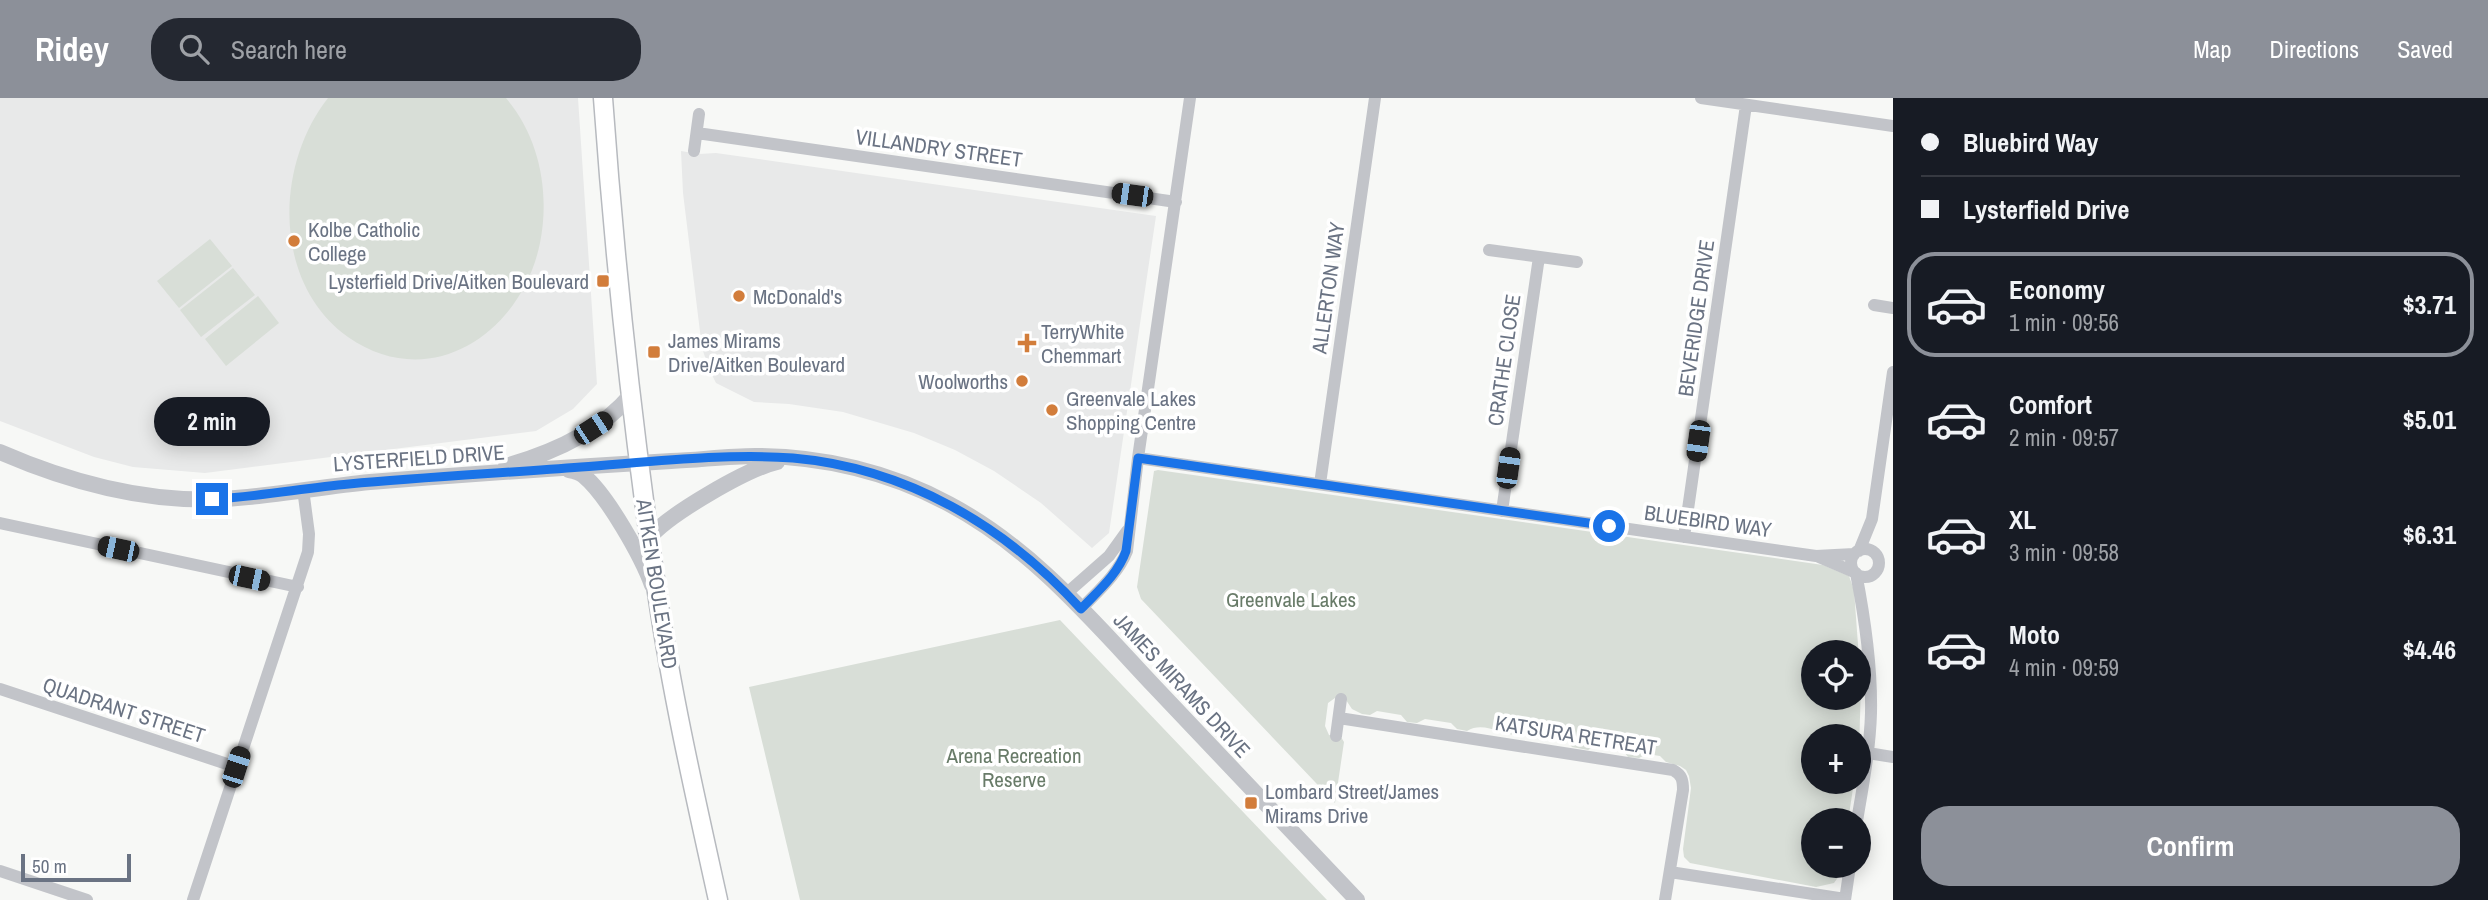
<!DOCTYPE html>
<meta charset="utf-8">
<style>
body{margin:0;font-family:"Archivo Narrow",sans-serif;background:#242831;color:#f1f3f6;height:100vh;display:flex;flex-direction:column;font-size:26px;white-space:nowrap}
*{box-sizing:border-box;margin:0}
p{font-size:23px;color:#9ea1a6}
.icon{flex:none;width:38px;height:38px;fill:none;stroke:currentColor;stroke-width:2;stroke-linecap:round;stroke-linejoin:round}
.map{position:relative;flex:1;overflow:hidden}
.drawer{display:flex;flex-direction:column;background:#171b24;width:595px}
.drawer>*{flex:none}
.banner{display:grid;align-content:center;height:154px;padding:0 28px;background:#171b24}
.fabs{position:absolute;left:1801px;top:542px;display:grid;gap:14px}
.fabs a{display:grid;place-items:center;width:70px;height:70px;border-radius:50%;background:#171b24;box-shadow:0 4px 18px #0003;font-size:35px}
.scale{position:absolute;left:21px;bottom:18px;width:110px;box-sizing:border-box;padding-left:7px;border:4px solid #6a7383;border-top:0;font-size:19px;line-height:24px;white-space:nowrap;color:#6a7383;-webkit-text-stroke:5px #fff;paint-order:stroke}
.end{position:absolute;width:32px;height:32px;margin:-16px;border:9px solid #1a73e8;background:#fff;box-shadow:0 0 0 4px #fff}
.from{border-radius:50%}
.bubble{position:absolute;height:49px;border-radius:24px;background:#171b24;box-shadow:0 4px 18px #0003;font-size:23px;font-weight:800;line-height:49px;text-align:center}
.car{position:absolute;width:21px;height:42px;margin:-21px -10px;border-radius:9px;box-shadow:0 0 5px 2px #0007;background:linear-gradient(#222 24%,#8ab4d8 0 40%,#222 0 76%,#8ab4d8 0 86%,#222 0)}
.banner b{display:flex;align-items:center;gap:24px;height:66px;font-size:26px}
.banner b+b{border-top:2px solid #363941}
.banner i{width:18px;height:18px;background:#f1f3f6}
ul{padding:0;list-style:none}
li{display:flex;align-items:center;gap:21px;height:105px;margin:0 14px 10px;padding:0 14px;border:4px solid transparent;border-radius:28px}
li div{flex:1}
li b{display:block;font-size:26px}
li em{font-style:normal;font-weight:800}
li.active{border-color:#8c9099}
li>.icon{width:63px;height:63px;stroke-width:1.5}
.button{display:flex;gap:14px;margin-top:auto;padding:14px 28px}
.button a{flex:1;height:80px;border-radius:28px;background:#8c9099;color:#fff;font-size:28px;font-weight:800;line-height:80px;text-align:center}
header{display:flex;align-items:center;gap:42px;box-sizing:border-box;height:98px;padding:0 35px;background:#8c9099;color:#fff}
header strong{font-size:33px}
nav{display:flex;gap:38px;margin-inline-start:auto;font-size:24px}
.search{width:490px;height:63px;background:#242831;display:flex;align-items:center;gap:18px;box-sizing:border-box;padding:0 24px;border-radius:28px;color:#9ea1a6;font-size:26px}
main{display:flex;flex:1;min-height:0}
.map>svg:first-child{display:block}
.built{fill:#e8e9e9}
.green{fill:#d8ded7;fill-rule:evenodd}
.lines{fill:none;stroke-linecap:round;stroke-linejoin:round}
.secondary-casing{stroke:#b7babf;stroke-width:21}
.minor{stroke:#c2c4c9;stroke-width:12}
.tertiary{stroke:#c2c4c9;stroke-width:16}
.secondary{stroke:#fff;stroke-width:18}
.route{stroke:#1a73e8;stroke-width:9}
.poi-dot{fill:#d27d3b;stroke:#fff;stroke-width:2.5}
.labels{text-anchor:middle;dominant-baseline:central;stroke-width:7;stroke-linejoin:round;paint-order:stroke}
.street-label{font-size:21px;fill:#6a7383;stroke:#fff}
.poi-label{font-size:21px;fill:#6a7383;stroke:#fff;text-anchor:start}
.park-label{font-size:21px;fill:#687b68;stroke:#fff}
</style>
<header>
<strong>Ridey</strong>
<div class="search"><svg class="icon" aria-label="search" viewBox="0 0 24 24"><circle cx="10" cy="10" r="6"/><path d="M15 15l6 6"/></svg>Search here</div>
<nav><a>Map</a><a>Directions</a><a>Saved</a></nav>
</header>
<main>
<div class="map">
<svg width="1893" height="802" viewBox="0 0 1893 802">
<rect width="100%" height="100%" fill="#f7f8f6"/>
<path class="built" d="M 0,0 L 578,0 L 597,286 L 573,311 L 536,333 L 205,375 L 133,369 L 94,359 L 0,323 Z
M 681,53 L 699,56 L 716,55 L 1156,118 L 1109,435 L 1092,450 L 1041,405 L 994,373 L 955,352 L 914,335 L 843,314 L 789,306 L 754,304 L 716,285 L 709,271 L 702,250 L 683,95 Z"/>
<path class="green" d="M 328,0 L 506,0 C 540,40 550,95 540,145 C 522,234 431,297 348,239 C 272,185 275,67 328,0 Z
M 210,141 L 232,168 L 179,210 L 157,183 Z
M 233,170 L 255,197 L 201,239 L 180,212 Z
M 258,198 L 279,225 L 226,268 L 205,241 Z
M 1158,372 L 1823,467 L 1849,478 L 1854,492 L 1861,588 L 1859,651 L 1858,639 L 1813,639 L 1813,684 L 1854,684 L 1848,723 L 1813,723 L 1813,768 L 1841,768 L 1839,778 L 1834,785 L 1816,789 L 1690,765 L 1684,759 L 1683,751 L 1691,690 L 1689,678 L 1686,672 L 1680,668 L 1666,664 L 1660,658 L 1647,656 L 1639,660 L 1628,659 L 1622,651 L 1597,647 L 1588,652 L 1572,649 L 1567,643 L 1526,636 C 1506,642 1486,621 1467,633 L 1457,631 L 1451,625 L 1425,621 L 1417,625 L 1407,624 L 1401,617 L 1377,613 L 1370,617 L 1362,616 L 1352,611 L 1346,602 L 1335,600 L 1328,605 L 1325,628 L 1329,637 L 1341,639 L 1344,644 L 1335,705 L 1141,501 L 1137,489 L 1154,373 ZM 1813,555 L 1858,555 L 1858,600 L 1813,600 Z
M 1060,522 L 1327,802 L 800,802 L 749,589 Z"/>
<g class="lines">
<defs>
<path id="secondary" d="M 603,0 C 615,167 633,335 658,501 C 673,602 696,702 718,802"/>
</defs>
<use href="#secondary" class="secondary-casing"/>
<path class="minor" d="M 1701,0 L 1893,28
M 697,35 L 1176,104
M 694,53 L 699,16
M 1489,152 L 1577,164
M 1874,207 L 1893,210
M 1138,360 L 1816,458 L 1854,456
M 1320,386 L 1375,0
M 1502,413 L 1539,159
M 0,425 L 298,489
M 1684,439 L 1746,7
M1851 465a14 14 0 1 1 28 0a14 14 0 1 1-28 0Z
M 1859,453 L 1872,421 L 1893,274
M 1819,459 L 1854,474
M 1856,475 C 1865,521 1872,569 1871,615 C 1870,651 1863,687 1857,723
M 1067,495 L 1109,458 L 1127,433
M 1081,511 C 1098,493 1118,476 1127,453 L 1138,360 L 1190,0
M 0,591 L 236,669
M 1339,620 L 1673,672 C 1682,677 1683,682 1683,692 L 1665,802
M 1336,638 L 1341,601
M 1868,655 L 1893,659
M 0,773 L 87,802
M 1670,774 L 1845,801
M 193,802 L 308,454 L 309,436 L 303,391
M 1845,802 L 1850,768"/>
<path class="tertiary" d="M 0,354 C 78,388 162,409 248,399 C 289,395 329,388 370,384 C 470,376 571,369 671,363 C 699,362 727,358 755,358 C 822,358 890,374 949,406 C 1032,450 1092,522 1155,589 C 1223,660 1290,731 1357,802
M 506,368 C 552,355 600,334 631,297
M 569,372 C 575,373 580,374 584,378 C 607,397 642,459 652,487
M 649,440 C 669,416 747,371 777,364"/>
<use href="#secondary" class="secondary"/>
</g>
<g class="lines">
<path class="route" d="M 212,401 C 258,399 303,390 349,386 C 426,379 504,375 581,369 C 649,364 725,355 793,360 C 907,370 1005,428 1081,511 C 1098,493 1118,476 1126,453 L 1138,360 L 1609,428"/>
</g>
<g class="poi-dot">
<circle cx="294" cy="143" r="7"/>
<rect x="596" y="176" width="14" height="14" rx="3.5"/>
<circle cx="739" cy="198" r="7"/>
<path d="M1023.5 234.5h7v7h7v7h-7v7h-7v-7h-7v-7h7z"/>
<rect x="647" y="247" width="14" height="14" rx="3.5"/>
<circle cx="1022" cy="283" r="7"/>
<circle cx="1052" cy="312" r="7"/>
<rect x="1244" y="698" width="14" height="14" rx="3.5"/>
</g>
<g class="labels">
<g class="street-label">
<text transform="translate(939 50) rotate(8)">VILLANDRY STREET</text>
<text transform="translate(1328 190) rotate(-82)">ALLERTON WAY</text>
<text transform="translate(1696 220) rotate(-82)">BEVERIDGE DRIVE</text>
<text transform="translate(1504 262) rotate(-82)">CRATHE CLOSE</text>
<text transform="translate(419 360) rotate(-4)">LYSTERFIELD DRIVE</text>
<text transform="translate(1708 423) rotate(8)">BLUEBIRD WAY</text>
<text transform="translate(657 486) rotate(81)">AITKEN BOULEVARD</text>
<text transform="translate(1182 587) rotate(47)">JAMES MIRAMS DRIVE</text>
<text transform="translate(124 612) rotate(18)">QUADRANT STREET</text>
<text transform="translate(1576 637) rotate(9)">KATSURA RETREAT</text>
</g>
<g class="poi-label">
<text x="308" y="131">Kolbe Catholic<tspan x="308" dy="24">College</tspan></text>
<text x="589" y="183" text-anchor="end">Lysterfield Drive/Aitken Boulevard</text>
<text x="753" y="198">McDonald's</text>
<text x="1041" y="233">TerryWhite<tspan x="1041" dy="24">Chemmart</tspan></text>
<text x="668" y="242">James Mirams<tspan x="668" dy="24">Drive/Aitken Boulevard</tspan></text>
<text x="1008" y="283" text-anchor="end">Woolworths</text>
<text x="1066" y="300">Greenvale Lakes<tspan x="1066" dy="24">Shopping Centre</tspan></text>
<text x="1265" y="693">Lombard Street/James<tspan x="1265" dy="24">Mirams Drive</tspan></text>
</g>
<g class="park-label">
<text x="1291" y="501">Greenvale Lakes</text>
<text x="1014" y="657">Arena Recreation<tspan x="1014" dy="24">Reserve</tspan></text>
</g>
</g>
</svg>
<div class="fabs">
<a><svg class="icon" aria-label="locate" viewBox="0 0 24 24"><circle cx="12" cy="12" r="6"/><path d="M12 2v4M12 18v4M2 12h4M18 12h4"/></svg></a>
<a>+</a>
<a>−</a>
</div>
<div class="scale">50 m</div>
<i class="end from" style="left:1609px;top:428px"></i>
<i class="end" style="left:212px;top:401px"></i>
<div class="bubble" style="left:154px;top:299px;width:116px">2 min</div>
<i class="car" style="left:1132px;top:97px;rotate:278deg"></i>
<i class="car" style="left:593px;top:330px;rotate:57deg"></i>
<i class="car" style="left:1698px;top:343px;rotate:188deg"></i>
<i class="car" style="left:1508px;top:370px;rotate:8deg"></i>
<i class="car" style="left:118px;top:451px;rotate:282deg"></i>
<i class="car" style="left:249px;top:480px;rotate:102deg"></i>
<i class="car" style="left:236px;top:669px;rotate:18deg"></i>
</div>
<section class="drawer">
<div class="banner">
<b><i class="from"></i>Bluebird Way</b>
<b><i></i>Lysterfield Drive</b>
</div>
<ul>
<li class="active"><svg class="icon" aria-label="car" viewBox="0 0 24 24"><path d="M5 17H2v-5l4-1 3-4h7l3 4 3 1v5h-3M9 17h6M6 11h13"/><circle cx="7" cy="17" r="2"/><circle cx="17" cy="17" r="2"/></svg><div><b>Economy</b><p>1 min · 09:56</p></div><em>$3.71</em></li>
<li><svg class="icon" aria-label="car" viewBox="0 0 24 24"><path d="M5 17H2v-5l4-1 3-4h7l3 4 3 1v5h-3M9 17h6M6 11h13"/><circle cx="7" cy="17" r="2"/><circle cx="17" cy="17" r="2"/></svg><div><b>Comfort</b><p>2 min · 09:57</p></div><em>$5.01</em></li>
<li><svg class="icon" aria-label="car" viewBox="0 0 24 24"><path d="M5 17H2v-5l4-1 3-4h7l3 4 3 1v5h-3M9 17h6M6 11h13"/><circle cx="7" cy="17" r="2"/><circle cx="17" cy="17" r="2"/></svg><div><b>XL</b><p>3 min · 09:58</p></div><em>$6.31</em></li>
<li><svg class="icon" aria-label="car" viewBox="0 0 24 24"><path d="M5 17H2v-5l4-1 3-4h7l3 4 3 1v5h-3M9 17h6M6 11h13"/><circle cx="7" cy="17" r="2"/><circle cx="17" cy="17" r="2"/></svg><div><b>Moto</b><p>4 min · 09:59</p></div><em>$4.46</em></li>
</ul>
<div class="button"><a>Confirm</a></div>
</section>
</main>
